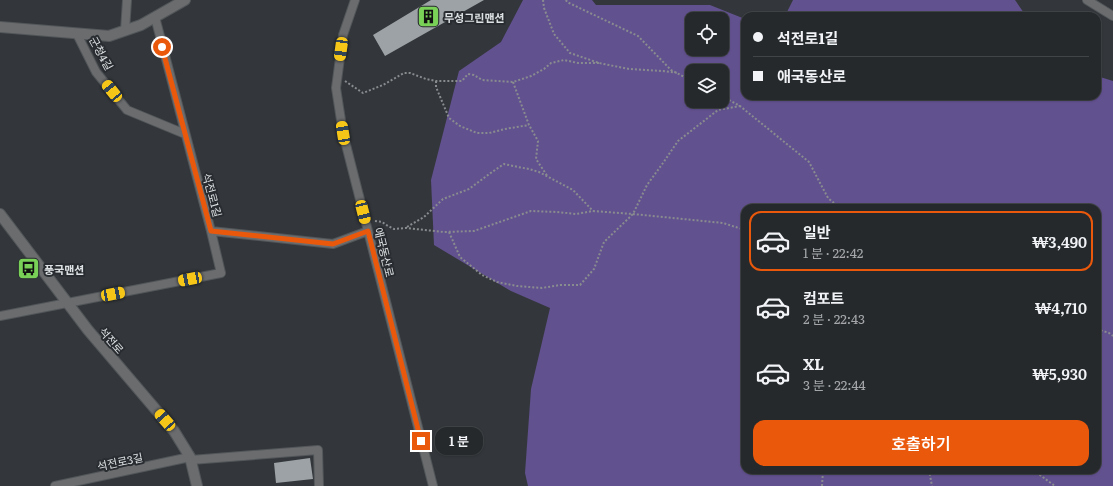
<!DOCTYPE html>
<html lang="ko">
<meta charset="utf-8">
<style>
body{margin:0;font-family:Literata,"Noto Sans KR",serif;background:#2e3134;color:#f1f3f6;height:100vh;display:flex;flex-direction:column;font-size:15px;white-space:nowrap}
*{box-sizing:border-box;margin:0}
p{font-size:13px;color:#a4a6a9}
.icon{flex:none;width:22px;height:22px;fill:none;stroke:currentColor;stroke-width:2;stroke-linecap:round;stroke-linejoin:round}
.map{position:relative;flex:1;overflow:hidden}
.drawer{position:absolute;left:741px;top:204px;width:360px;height:270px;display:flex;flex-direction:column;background:#26292c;border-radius:12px;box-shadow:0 1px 3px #0004,0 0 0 1px #424548}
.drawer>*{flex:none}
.hud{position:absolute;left:741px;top:12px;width:360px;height:88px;border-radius:12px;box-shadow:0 1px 3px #0004,0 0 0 1px #424548;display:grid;align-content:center;height:88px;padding:0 12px;background:#26292c}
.controls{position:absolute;left:685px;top:12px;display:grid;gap:8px}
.controls a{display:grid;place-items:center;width:44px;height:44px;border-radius:8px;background:#26292c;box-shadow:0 1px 3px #0004,0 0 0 1px #424548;font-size:20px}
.end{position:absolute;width:18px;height:18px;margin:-9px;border:5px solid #ea580c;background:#fff;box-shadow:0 0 0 2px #fff}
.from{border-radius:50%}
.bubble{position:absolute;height:28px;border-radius:12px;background:#26292c;box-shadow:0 1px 3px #0004,0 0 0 1px #424548;font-size:13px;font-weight:600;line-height:28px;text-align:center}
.car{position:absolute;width:12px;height:24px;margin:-12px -6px;border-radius:5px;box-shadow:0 0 3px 1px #0007;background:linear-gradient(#f5c518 24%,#345 0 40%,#f5c518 0 76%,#345 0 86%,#f5c518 0)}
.hud b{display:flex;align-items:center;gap:14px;height:38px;font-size:15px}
.hud b+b{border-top:1px solid #424548}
.hud i{width:10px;height:10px;background:#f1f3f6}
ul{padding:7px 0 0;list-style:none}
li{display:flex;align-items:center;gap:12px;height:60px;margin:0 8px 6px;padding:0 4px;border:2px solid transparent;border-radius:12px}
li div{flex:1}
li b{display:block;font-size:15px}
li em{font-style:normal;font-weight:600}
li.active{border-color:#ea580c}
li>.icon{width:36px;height:36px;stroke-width:1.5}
.primary-button{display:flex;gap:8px;margin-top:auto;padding:8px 12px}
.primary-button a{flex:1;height:46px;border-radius:12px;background:#ea580c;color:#fff;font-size:16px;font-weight:600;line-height:46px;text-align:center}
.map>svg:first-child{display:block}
.green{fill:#62518f;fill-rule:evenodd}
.building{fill:#9ca2a5}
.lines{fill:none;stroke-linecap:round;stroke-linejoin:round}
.minor-casing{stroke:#525659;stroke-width:10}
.tertiary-casing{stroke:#525659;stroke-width:12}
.path{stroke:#898c8f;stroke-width:2;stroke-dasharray:2 2;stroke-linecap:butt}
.minor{stroke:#6b6c6e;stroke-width:8}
.tertiary{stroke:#6b6c6e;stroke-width:10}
.route{stroke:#ea580c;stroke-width:5}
.labels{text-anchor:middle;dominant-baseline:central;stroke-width:4;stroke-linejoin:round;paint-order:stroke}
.poi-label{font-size:11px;font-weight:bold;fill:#dee1e3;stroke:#292d31;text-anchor:start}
.street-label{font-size:11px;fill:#dee1e3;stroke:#292d31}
</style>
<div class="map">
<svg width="1113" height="486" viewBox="0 0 1113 486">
<rect width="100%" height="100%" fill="#33373b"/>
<path class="green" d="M 523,0 L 592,0 L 596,5 L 710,5 L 745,19 L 745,96 L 1097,96 L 1097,76 L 1113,81 L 1113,486 L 528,486 L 525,473 L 531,389 L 550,308 L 511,291 L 434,245 L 431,180 L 459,71 L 501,42 ZM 692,19 L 722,19 L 722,49 L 692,49 ZM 692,71 L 722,71 L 722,101 L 692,101 ZM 745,208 L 1097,208 L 1097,470 L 745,470 Z
M 793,0 L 1015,0 L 1026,16 L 785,16 Z"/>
<path class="building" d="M 431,0 L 484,0 L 385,56 L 373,35 Z
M 310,458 L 313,479 L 276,483 L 274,463 Z"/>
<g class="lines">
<defs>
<path id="minor" d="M 355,0 L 343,35 L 336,88 L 343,133 L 433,486
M 1087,0 L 1113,16
M 125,31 L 127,0
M 77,34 L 96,72 L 127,110 L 185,134
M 211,231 L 333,244 L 368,231
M 0,316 L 221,273 L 211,231 L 155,17
M 191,460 L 318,450 L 319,486
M 55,486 L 190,457"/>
<path id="tertiary" d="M 0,27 L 109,36 L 141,25 L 185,0
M 0,214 L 88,330 L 174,431 L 190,457 L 197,486"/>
</defs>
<use href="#minor" class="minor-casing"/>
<use href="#tertiary" class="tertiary-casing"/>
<path class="path" d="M 543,0 L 544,8 L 554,34 L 570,53 L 599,63 L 629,69 L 663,71 L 678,73
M 566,0 L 567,2 L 638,36 L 671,70 L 692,81
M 345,81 L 363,93 L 383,85 L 404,73 L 410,73 L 426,79 L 436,81 L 462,81 L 468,74 L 474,75 L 482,80 L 513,82 L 531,76 L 544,69 L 551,63 L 564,60 L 578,63 L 599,63
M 436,81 L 436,87 L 449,118 L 460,126 L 477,133 L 489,133 L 505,129 L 529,125
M 513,82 L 529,125 L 538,141 L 536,159 L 548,177
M 722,96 L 740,106 L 809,162 L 828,198 L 840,208
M 827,208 L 836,205
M 375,221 L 382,222 L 388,226 L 394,229 L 406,228 L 444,232 L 474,231 L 531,211 L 557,212 L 576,214 L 593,211 L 633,214 L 723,223 L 745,230
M 407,227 L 424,217 L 443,199 L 469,189 L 492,172 L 504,164 L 518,167 L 529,169 L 539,172 L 573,190 L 593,211
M 449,232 L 460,257 L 482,275 L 497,282 L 517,286 L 542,288 L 560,285 L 580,285 L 594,269 L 604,242 L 633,214 L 647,185 L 663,163 L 678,141 L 718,110 L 740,106
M 1097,329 L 1109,333 L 1113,336
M 929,470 L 932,486
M 1033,470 L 1055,486
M 822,486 L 823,470"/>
<use href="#minor" class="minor"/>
<use href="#tertiary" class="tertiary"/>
</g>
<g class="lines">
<path class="route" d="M 162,47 L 211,231 L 333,244 L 368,231 L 421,441"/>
</g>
<defs>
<symbol id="building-square" viewBox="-11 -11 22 22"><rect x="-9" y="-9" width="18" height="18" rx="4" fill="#79d157" stroke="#292d31"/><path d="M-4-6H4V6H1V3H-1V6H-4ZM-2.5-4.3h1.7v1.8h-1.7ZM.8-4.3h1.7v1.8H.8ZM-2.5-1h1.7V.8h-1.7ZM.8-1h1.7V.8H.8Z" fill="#111"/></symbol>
<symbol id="bus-square" viewBox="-11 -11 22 22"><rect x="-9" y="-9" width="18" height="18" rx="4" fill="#79d157" stroke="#292d31"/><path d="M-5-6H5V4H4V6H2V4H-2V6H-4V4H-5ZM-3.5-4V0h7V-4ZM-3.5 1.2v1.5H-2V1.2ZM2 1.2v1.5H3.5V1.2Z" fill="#111"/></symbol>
</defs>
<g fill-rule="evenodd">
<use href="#building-square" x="416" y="4" width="25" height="25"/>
<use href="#bus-square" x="16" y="256" width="25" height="25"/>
</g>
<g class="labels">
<g class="poi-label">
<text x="444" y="17">무성그린맨션</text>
<text x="44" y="269">풍국맨션</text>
</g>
<g class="street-label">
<text transform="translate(102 53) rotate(61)">군청4길</text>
<text transform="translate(213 195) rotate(75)">석전로1길</text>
<text transform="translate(385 252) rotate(76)">애국동산로</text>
<text transform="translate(112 340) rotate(49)">석전로</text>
<text transform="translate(120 461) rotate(-12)">석전로3길</text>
</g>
</g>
</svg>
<div class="controls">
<a><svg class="icon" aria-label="locate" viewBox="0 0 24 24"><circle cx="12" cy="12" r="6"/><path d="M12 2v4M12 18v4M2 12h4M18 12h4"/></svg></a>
<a><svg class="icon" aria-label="layers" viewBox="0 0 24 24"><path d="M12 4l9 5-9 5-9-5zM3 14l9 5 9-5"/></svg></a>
</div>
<i class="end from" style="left:162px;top:47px"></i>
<i class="end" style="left:421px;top:441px"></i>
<div class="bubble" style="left:435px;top:427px;width:48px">1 분</div>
<i class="car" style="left:341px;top:49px;rotate:188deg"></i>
<i class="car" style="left:112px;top:91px;rotate:321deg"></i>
<i class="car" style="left:343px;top:133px;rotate:351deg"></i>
<i class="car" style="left:363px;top:212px;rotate:166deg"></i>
<i class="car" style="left:190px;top:279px;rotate:259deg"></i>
<i class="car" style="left:113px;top:294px;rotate:79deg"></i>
<i class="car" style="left:165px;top:420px;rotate:319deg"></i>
<div class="hud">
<b><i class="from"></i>석전로1길</b>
<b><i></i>애국동산로</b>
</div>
<section class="drawer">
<ul>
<li class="active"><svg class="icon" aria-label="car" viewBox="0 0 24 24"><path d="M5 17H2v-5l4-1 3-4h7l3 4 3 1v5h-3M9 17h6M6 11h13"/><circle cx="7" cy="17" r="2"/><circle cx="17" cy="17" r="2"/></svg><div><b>일반</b><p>1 분 · 22:42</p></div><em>₩3,490</em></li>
<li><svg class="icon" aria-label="car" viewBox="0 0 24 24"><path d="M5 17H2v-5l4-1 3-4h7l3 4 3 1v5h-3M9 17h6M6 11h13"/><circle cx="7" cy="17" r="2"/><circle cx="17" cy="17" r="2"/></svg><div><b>컴포트</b><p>2 분 · 22:43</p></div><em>₩4,710</em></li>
<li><svg class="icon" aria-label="car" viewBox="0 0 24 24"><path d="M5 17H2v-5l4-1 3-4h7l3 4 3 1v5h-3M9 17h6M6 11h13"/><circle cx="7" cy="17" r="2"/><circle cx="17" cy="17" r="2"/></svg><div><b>XL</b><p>3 분 · 22:44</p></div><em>₩5,930</em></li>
</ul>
<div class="primary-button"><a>호출하기</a></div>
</section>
</div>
